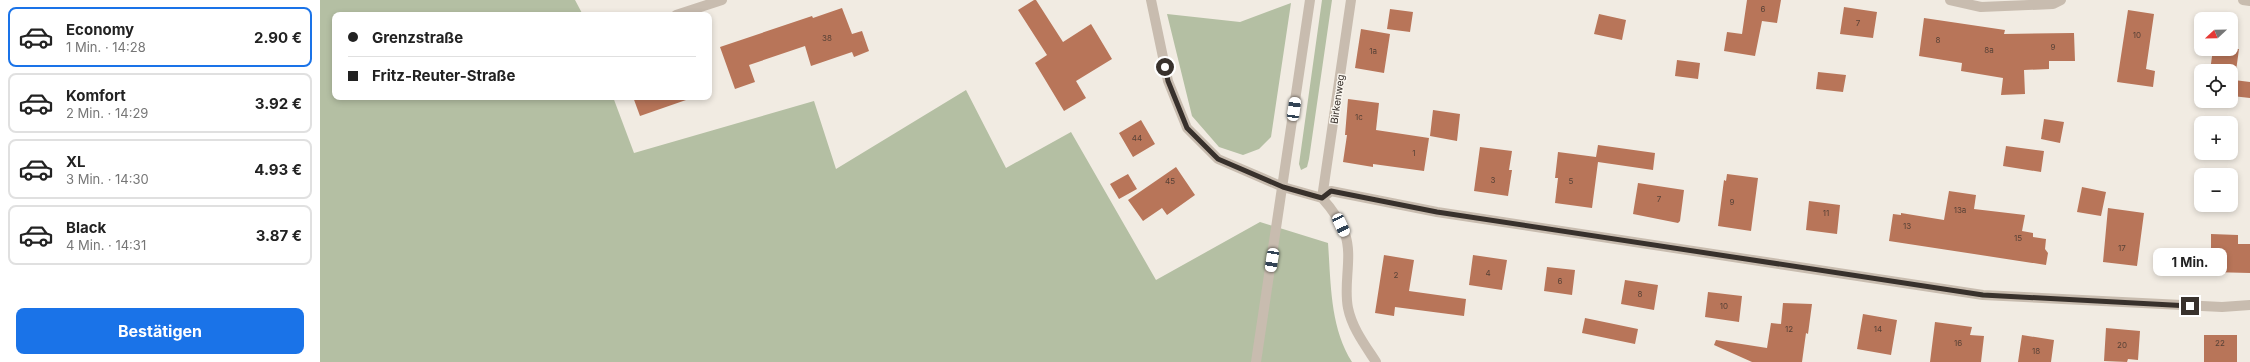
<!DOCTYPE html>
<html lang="de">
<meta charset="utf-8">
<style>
body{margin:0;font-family:Inter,sans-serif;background:#f2f2f2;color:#222;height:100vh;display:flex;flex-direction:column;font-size:15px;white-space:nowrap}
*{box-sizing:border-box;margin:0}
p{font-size:13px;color:#767676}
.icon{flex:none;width:22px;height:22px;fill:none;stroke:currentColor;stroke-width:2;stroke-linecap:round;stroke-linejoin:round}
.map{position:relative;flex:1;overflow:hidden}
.sheet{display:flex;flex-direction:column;background:#fff;width:320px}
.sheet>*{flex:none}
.top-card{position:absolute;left:12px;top:12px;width:380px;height:88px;border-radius:8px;box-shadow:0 2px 6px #0003;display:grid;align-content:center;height:88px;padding:0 16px;background:#fff}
.needle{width:26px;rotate:248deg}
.controls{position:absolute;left:1874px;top:12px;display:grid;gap:8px}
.controls a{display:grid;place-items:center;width:44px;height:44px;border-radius:8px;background:#fff;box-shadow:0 2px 6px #0003;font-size:20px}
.end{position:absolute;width:18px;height:18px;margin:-9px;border:5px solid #38312c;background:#fff;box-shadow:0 0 0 2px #fff}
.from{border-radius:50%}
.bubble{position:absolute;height:28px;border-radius:8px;background:#fff;box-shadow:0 2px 6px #0003;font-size:13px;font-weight:700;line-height:28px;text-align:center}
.car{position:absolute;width:12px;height:24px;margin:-12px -6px;border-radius:5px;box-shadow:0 0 3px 1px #0007;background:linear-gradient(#fff 24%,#345 0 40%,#fff 0 76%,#345 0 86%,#fff 0)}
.top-card b{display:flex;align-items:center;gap:14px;height:38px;font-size:15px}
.top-card b+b{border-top:1px solid #e0e0e0}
.top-card i{width:10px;height:10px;background:#222}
ul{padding:7px 0 0;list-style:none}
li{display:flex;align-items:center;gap:12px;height:60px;margin:0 8px 6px;padding:0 8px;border:2px solid #e0e0e0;border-radius:8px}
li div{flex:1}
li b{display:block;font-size:15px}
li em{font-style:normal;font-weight:700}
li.selected{border-color:#1a73e8}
li>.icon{width:36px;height:36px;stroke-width:1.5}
.cta{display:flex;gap:8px;margin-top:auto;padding:8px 16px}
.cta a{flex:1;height:46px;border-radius:8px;background:#1a73e8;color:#fff;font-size:16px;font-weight:700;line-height:46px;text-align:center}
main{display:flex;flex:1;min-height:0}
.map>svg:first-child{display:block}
.green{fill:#b4bfa3}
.building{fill:#b87559}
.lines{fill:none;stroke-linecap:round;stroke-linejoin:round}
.minor{stroke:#c8bcaf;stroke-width:10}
.route{stroke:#38312c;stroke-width:5}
.labels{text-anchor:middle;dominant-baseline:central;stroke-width:3;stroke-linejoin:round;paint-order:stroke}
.number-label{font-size:8px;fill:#584237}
.street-label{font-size:10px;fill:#38312c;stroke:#f9f5ee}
</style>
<main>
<section class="sheet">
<ul>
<li class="selected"><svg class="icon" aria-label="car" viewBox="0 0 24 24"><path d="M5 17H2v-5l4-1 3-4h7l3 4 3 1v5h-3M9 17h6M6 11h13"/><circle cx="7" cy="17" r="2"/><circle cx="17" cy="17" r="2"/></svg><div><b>Economy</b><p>1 Min. · 14:28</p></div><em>2.90 €</em></li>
<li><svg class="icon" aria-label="car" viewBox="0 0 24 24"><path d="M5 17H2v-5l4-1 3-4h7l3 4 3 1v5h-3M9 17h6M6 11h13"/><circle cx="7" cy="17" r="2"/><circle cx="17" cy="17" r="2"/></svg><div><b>Komfort</b><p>2 Min. · 14:29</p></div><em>3.92 €</em></li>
<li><svg class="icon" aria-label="car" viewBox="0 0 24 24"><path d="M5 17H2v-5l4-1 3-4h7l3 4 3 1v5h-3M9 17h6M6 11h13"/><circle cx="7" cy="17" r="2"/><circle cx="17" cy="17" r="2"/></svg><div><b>XL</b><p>3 Min. · 14:30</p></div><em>4.93 €</em></li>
<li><svg class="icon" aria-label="car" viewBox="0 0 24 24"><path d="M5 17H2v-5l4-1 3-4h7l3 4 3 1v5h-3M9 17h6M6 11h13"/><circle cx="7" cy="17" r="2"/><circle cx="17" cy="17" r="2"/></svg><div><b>Black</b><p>4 Min. · 14:31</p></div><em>3.87 €</em></li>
</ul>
<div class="cta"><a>Bestätigen</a></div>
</section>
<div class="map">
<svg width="1930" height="362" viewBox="0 0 1930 362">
<rect width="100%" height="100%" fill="#f1ebe2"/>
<path class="green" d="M 0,0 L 255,0 L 263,15 L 15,15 L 15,97 L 293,97 L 314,153 L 494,101 L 516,169 L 646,90 L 686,168 L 751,132 L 836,280 L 940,222 L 1008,243 C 1011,284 1010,327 1032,362 L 0,362 Z
M 1002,0 L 1012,0 L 989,159 L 987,167 L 981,170 L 979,164 Z
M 971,3 L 951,137 L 939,149 L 923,155 L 899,147 L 872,116 L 847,14 L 920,22 Z"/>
<path class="building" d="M 714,0 L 716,0 L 743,42 L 771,24 L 792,59 L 756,81 L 766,98 L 744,111 L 715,63 L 727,55 L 698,10 Z
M 1427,0 L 1461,0 L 1457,23 L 1442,21 L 1435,56 L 1404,51 L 1407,32 L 1422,34 Z
M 1524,7 L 1557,12 L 1553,38 L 1520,34 Z
M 522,8 L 532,34 L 542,31 L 549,51 L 534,57 L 532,52 L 491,66 L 485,46 L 429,65 L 435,82 L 415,89 L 400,47 L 492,16 L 493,18 Z
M 1070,9 L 1093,12 L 1090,32 L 1067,29 Z
M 1808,10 L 1834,14 L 1826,69 L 1835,71 L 1833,87 L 1797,82 Z
M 1279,14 L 1306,20 L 1302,40 L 1274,34 Z
M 1604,18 L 1685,30 L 1684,34 L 1754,33 L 1755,61 L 1729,61 L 1729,69 L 1704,70 L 1705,94 L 1681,95 L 1683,78 L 1641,71 L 1642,63 L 1599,56 Z
M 1041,29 L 1070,34 L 1064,73 L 1035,68 Z
M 1893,49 L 1919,49 L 1916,71 L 1890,71 Z
M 1357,60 L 1380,63 L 1378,79 L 1355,76 Z
M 1498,72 L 1526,75 L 1523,92 L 1496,89 Z
M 1914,80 L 1930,82 L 1930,98 L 1912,96 Z
M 313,97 L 365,97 L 366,100 L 320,116 Z
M 1028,99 L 1059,103 L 1056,130 L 1109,138 L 1104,171 L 1053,164 L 1053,167 L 1023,162 L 1027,135 L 1025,135 Z
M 1113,110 L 1140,114 L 1137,141 L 1110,136 Z
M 1724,119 L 1744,122 L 1740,143 L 1721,139 Z
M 821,120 L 835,144 L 813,157 L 799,133 Z
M 1278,145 L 1335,153 L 1333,170 L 1278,162 L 1272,208 L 1235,203 L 1238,178 L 1235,178 L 1238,152 L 1276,157 Z
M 1686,146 L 1724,151 L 1721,172 L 1683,166 Z
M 1160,147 L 1192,151 L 1189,170 L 1192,170 L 1188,196 L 1154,191 Z
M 856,167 L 875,195 L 847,215 L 842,208 L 823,221 L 808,200 Z
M 808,174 L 817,189 L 799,199 L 790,184 Z
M 1407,174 L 1438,178 L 1431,231 L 1398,226 L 1404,180 L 1406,181 Z
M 1318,183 L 1364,190 L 1360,221 L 1358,223 L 1313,214 Z
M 1762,187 L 1786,192 L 1781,216 L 1757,212 Z
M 1629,191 L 1656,195 L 1654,209 L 1705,215 L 1702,231 L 1713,233 L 1713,237 L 1726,239 L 1725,249 L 1728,253 L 1726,265 L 1569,241 L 1573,214 L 1581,215 L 1581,213 L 1624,220 Z
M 1489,201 L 1520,205 L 1517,234 L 1486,230 Z
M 1788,208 L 1824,213 L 1817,266 L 1783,262 Z
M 1891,234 L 1918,235 L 1918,244 L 1930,244 L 1930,273 L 1891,272 Z
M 1064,255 L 1094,260 L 1089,291 L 1146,299 L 1144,316 L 1075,307 L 1074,316 L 1055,313 Z
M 1153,255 L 1187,260 L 1182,290 L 1149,285 Z
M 1227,267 L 1255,270 L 1252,295 L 1224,291 Z
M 1305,280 L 1338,285 L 1334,310 L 1301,304 Z
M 1388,292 L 1422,296 L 1419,322 L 1385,317 Z
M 1463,303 L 1492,304 L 1488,334 L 1486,333 L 1482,362 L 1432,362 L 1394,345 L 1396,340 L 1447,348 L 1451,323 L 1461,324 Z
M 1543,314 L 1577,320 L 1571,355 L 1537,349 Z
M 1265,318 L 1318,329 L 1315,344 L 1262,333 Z
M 1615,322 L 1652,327 L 1650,335 L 1664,336 L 1661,362 L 1610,362 Z
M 1786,328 L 1820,331 L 1818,360 L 1808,359 L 1807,362 L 1784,361 Z
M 1702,335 L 1734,340 L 1731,362 L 1698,362 Z
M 1884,335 L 1917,335 L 1917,362 L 1884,362 Z"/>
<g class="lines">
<path class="minor" d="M 831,0 L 848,81 L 867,128 L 898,159 L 963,187 L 1002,198
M 1630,0 L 1661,7 L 1733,4 L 1741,0
M 1923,0 L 1930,1
M 356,15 L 402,0
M 1002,198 L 1011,191 L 1117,212 L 1663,295 L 1902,307 L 1930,305
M 1002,198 L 1031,0
M 1002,198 C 1012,209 1020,220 1025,234 C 1033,257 1023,284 1028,308 C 1032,328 1045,345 1056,362
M 936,362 L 990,0"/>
</g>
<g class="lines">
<path class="route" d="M 845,67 L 848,81 L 867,128 L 898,159 L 963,187 L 1002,198 L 1011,191 L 1117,212 L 1663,295 L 1870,306"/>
</g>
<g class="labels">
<g class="number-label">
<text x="1443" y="9">6</text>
<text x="1538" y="23">7</text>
<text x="1817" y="35">10</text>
<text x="507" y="38">38</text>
<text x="1618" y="40">8</text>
<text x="1733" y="47">9</text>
<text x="1669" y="50">8a</text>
<text x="1053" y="51">1a</text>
<text x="1039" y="117">1c</text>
<text x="817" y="138">44</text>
<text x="1094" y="153">1</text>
<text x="1173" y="180">3</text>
<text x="850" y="181">45</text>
<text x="1251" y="181">5</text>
<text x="1339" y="199">7</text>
<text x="1412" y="202">9</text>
<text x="1640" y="210">13a</text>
<text x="1506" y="213">11</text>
<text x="1587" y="226">13</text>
<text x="1698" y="238">15</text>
<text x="1802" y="248">17</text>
<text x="1168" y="273">4</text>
<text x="1076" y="275">2</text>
<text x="1240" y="281">6</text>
<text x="1320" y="294">8</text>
<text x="1404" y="306">10</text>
<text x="1469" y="329">12</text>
<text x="1558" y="329">14</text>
<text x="1638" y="343">16</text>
<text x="1900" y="343">22</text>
<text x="1802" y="345">20</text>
<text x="1716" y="351">18</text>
</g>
<g class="street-label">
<text transform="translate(1017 99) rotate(-82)">Birkenweg</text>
</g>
</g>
</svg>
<div class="controls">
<a><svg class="needle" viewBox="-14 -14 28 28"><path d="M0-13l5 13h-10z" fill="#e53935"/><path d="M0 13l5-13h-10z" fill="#767676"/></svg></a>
<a><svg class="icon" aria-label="locate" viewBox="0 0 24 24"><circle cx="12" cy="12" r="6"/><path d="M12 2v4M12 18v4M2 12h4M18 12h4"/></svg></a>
<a>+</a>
<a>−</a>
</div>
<i class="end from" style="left:845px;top:67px"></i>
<i class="end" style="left:1870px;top:306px"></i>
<div class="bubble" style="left:1833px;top:248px;width:74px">1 Min.</div>
<i class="car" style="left:974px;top:109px;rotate:8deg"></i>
<i class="car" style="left:1021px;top:225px;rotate:155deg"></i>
<i class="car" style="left:952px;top:260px;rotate:189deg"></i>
<div class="top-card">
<b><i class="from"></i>Grenzstraße</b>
<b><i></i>Fritz-Reuter-Straße</b>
</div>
</div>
</main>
